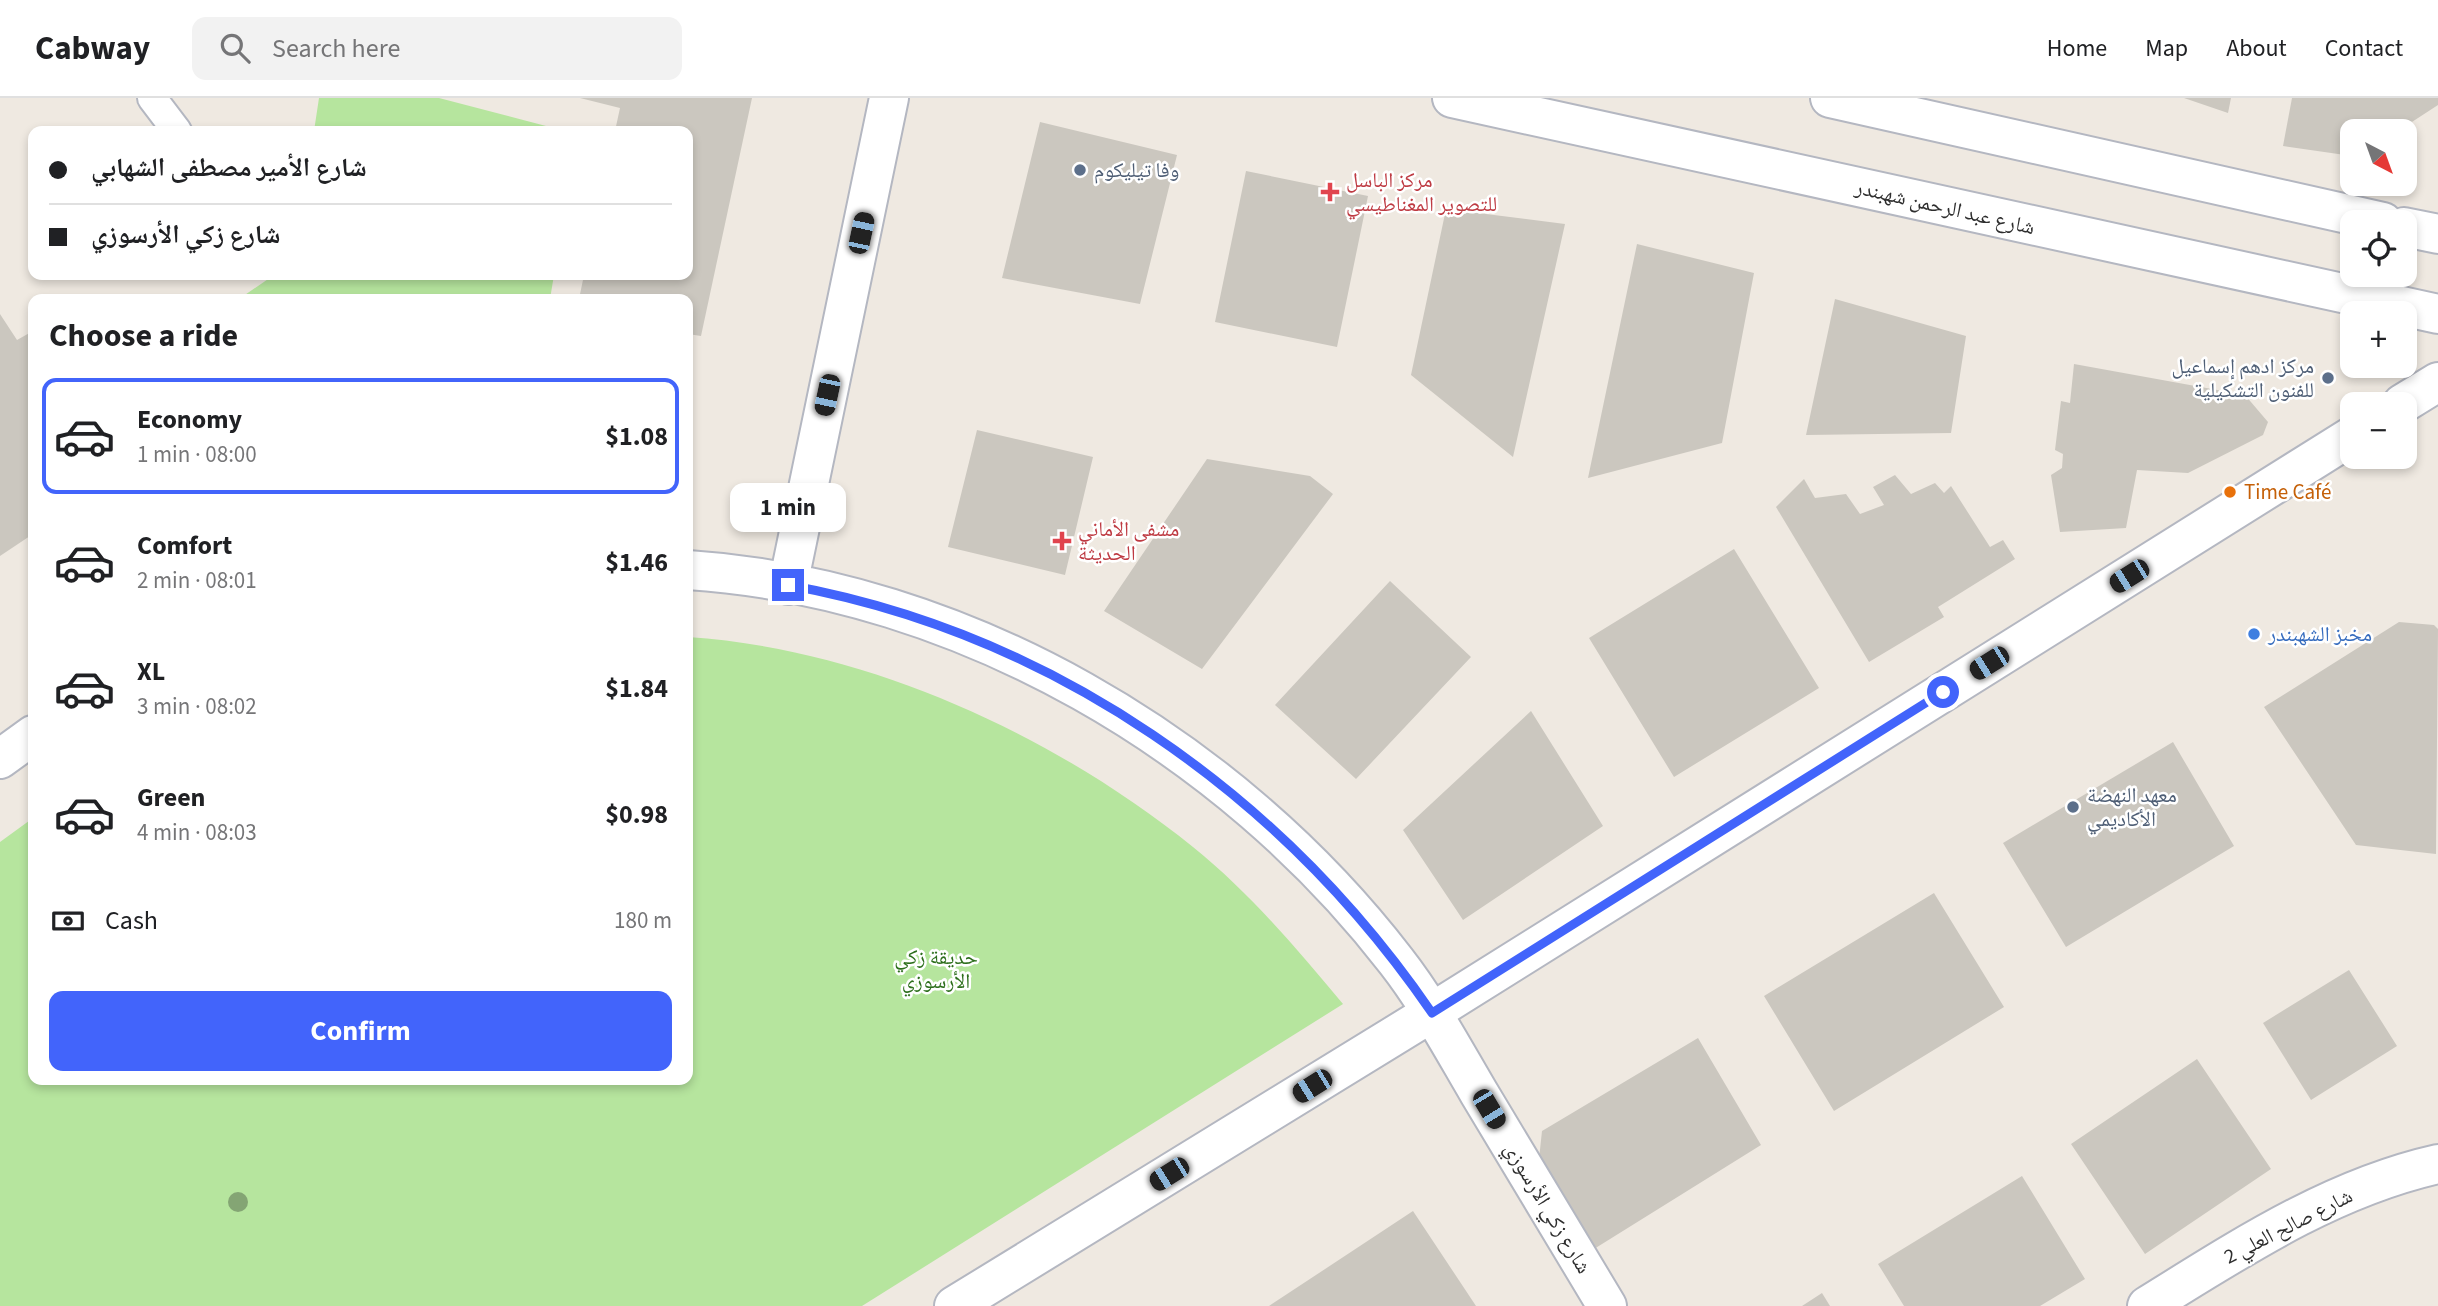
<!DOCTYPE html>
<meta charset="utf-8">
<style>
body{margin:0;font-family:"Source Sans 3","Noto Naskh Arabic",sans-serif;background:#f2f2f2;color:#202124;height:100vh;display:flex;flex-direction:column;font-size:26px;white-space:nowrap}
*{box-sizing:border-box;margin:0}
p{font-size:23px;color:#757577}
.icon{flex:none;width:38px;height:38px;fill:none;stroke:currentColor;stroke-width:2;stroke-linecap:round;stroke-linejoin:round}
.map{position:relative;flex:1;overflow:hidden}
.sheet{position:absolute;left:28px;top:196px;width:665px;height:791px;display:flex;flex-direction:column;background:#fff;border-radius:14px;box-shadow:0 4px 10px #0003}
.sheet>*{flex:none}
.banner{position:absolute;left:28px;top:28px;width:665px;height:154px;border-radius:14px;box-shadow:0 4px 10px #0003;display:grid;align-content:center;height:154px;padding:0 21px;background:#fff}
.needle{width:46px;rotate:139deg}
.fabs{position:absolute;left:2340px;top:21px;display:grid;gap:14px}
.fabs a{display:grid;place-items:center;width:77px;height:77px;border-radius:14px;background:#fff;box-shadow:0 4px 10px #0003;font-size:35px}
.end{position:absolute;width:32px;height:32px;margin:-16px;border:9px solid #4264fb;background:#fff;box-shadow:0 0 0 4px #fff}
.from{border-radius:50%}
.bubble{position:absolute;height:49px;border-radius:14px;background:#fff;box-shadow:0 4px 10px #0003;font-size:23px;font-weight:700;line-height:49px;text-align:center}
.car{position:absolute;width:21px;height:42px;margin:-21px -10px;border-radius:9px;box-shadow:0 0 5px 2px #0007;background:linear-gradient(#222 24%,#8ab4d8 0 40%,#222 0 76%,#8ab4d8 0 86%,#222 0)}
.banner b{display:flex;align-items:center;gap:24px;height:66px;font-size:26px}
.banner b+b{border-top:2px solid #e0e0e0}
.banner i{width:18px;height:18px;background:#202124}
ul{padding:0;list-style:none}
li{display:flex;align-items:center;gap:21px;height:116px;margin:0 14px 10px;padding:0 7px;border:4px solid transparent;border-radius:14px}
li div{flex:1}
li b{display:block;font-size:26px}
li em{font-style:normal;font-weight:700}
li.current{border-color:#4264fb}
li>.icon{width:63px;height:63px;stroke-width:1.5}
h2{padding:0 21px;font-size:32px;line-height:84px}
.pay{display:flex;align-items:center;gap:18px;height:77px;padding:0 21px;font-size:26px}
.pay p{margin-inline-start:auto}
.cta{display:flex;gap:14px;margin-top:auto;padding:14px 21px}
.cta a{flex:1;height:80px;border-radius:14px;background:#4264fb;color:#fff;font-size:28px;font-weight:700;line-height:80px;text-align:center}
header{display:flex;align-items:center;gap:42px;box-sizing:border-box;height:98px;padding:0 35px;background:#fff;border-bottom:2px solid #e0e0e0}
header strong{font-size:33px}
nav{display:flex;gap:38px;margin-inline-start:auto;font-size:24px}
.search{width:490px;height:63px;background:#f2f2f2;display:flex;align-items:center;gap:18px;box-sizing:border-box;padding:0 24px;border-radius:14px;color:#757577;font-size:26px}
.map>svg:first-child{display:block}
.green{fill:#b6e59e}
.building{fill:#cbc7bf}
.lines{fill:none;stroke-linecap:round;stroke-linejoin:round}
.lane-casing{stroke:#b4b7c1;stroke-width:32}
.street-casing{stroke:#b4b7c1;stroke-width:42}
.secondary-casing{stroke:#b4b7c1;stroke-width:42}
.lane{stroke:#fff;stroke-width:28}
.street{stroke:#fff;stroke-width:38}
.secondary{stroke:#fff;stroke-width:38}
.tree{fill:#84a574}
.route{stroke:#4264fb;stroke-width:9}
.service-dot{fill:#5c6f8a;stroke:#fff;stroke-width:2.5}
.health-dot{fill:#e0444e;stroke:#fff;stroke-width:2.5}
.food-dot{fill:#e8710a;stroke:#fff;stroke-width:2.5}
.shop-dot{fill:#3f7fe0;stroke:#fff;stroke-width:2.5}
.labels{text-anchor:middle;dominant-baseline:central;stroke-width:5;stroke-linejoin:round;paint-order:stroke}
.service-label{font-size:21px;fill:#4e5e75;stroke:#fff;text-anchor:start}
.health-label{font-size:21px;fill:#be3a42;stroke:#fff;text-anchor:start}
.street-label{font-size:21px;fill:#2e2e2e;stroke:#fff}
.food-label{font-size:21px;fill:#c56008;stroke:#fff;text-anchor:start}
.shop-label{font-size:21px;fill:#366cbe;stroke:#fff;text-anchor:start}
.park-label{font-size:21px;fill:#2c6e1b;stroke:#fff}
</style>
<header>
<strong>Cabway</strong>
<div class="search"><svg class="icon" aria-label="search" viewBox="0 0 24 24"><circle cx="10" cy="10" r="6"/><path d="M15 15l6 6"/></svg>Search here</div>
<nav><a>Home</a><a>Map</a><a>About</a><a>Contact</a></nav>
</header>
<div class="map">
<svg width="2438" height="1208" viewBox="0 0 2438 1208">
<rect width="100%" height="100%" fill="#efe9e1"/>
<path class="green" d="M 319,0 L 439,0 L 565,33 L 314,33 Z
M 274,177 L 554,177 L 550,201 L 239,201 Z
M 688,539 C 868,551 1054,637 1193,749 C 1250,795 1296,850 1343,906 L 862,1208 L 0,1208 L 0,744 L 33,720 L 33,982 L 688,982 Z"/>
<path class="building" d="M 580,0 L 752,0 L 701,238 L 688,236 L 688,201 L 579,201 L 584,177 L 688,177 L 688,33 L 615,33 L 620,10 Z
M 2184,0 L 2231,0 L 2228,15 Z
M 2292,0 L 2438,0 L 2438,7 L 2398,33 L 2352,33 L 2352,58 L 2283,48 Z
M 1040,24 L 1177,57 L 1140,206 L 1002,180 Z
M 1246,73 L 1368,98 L 1337,249 L 1215,224 Z
M 1446,111 L 1565,126 L 1513,359 L 1411,277 Z
M 1637,146 L 1754,175 L 1722,345 L 1588,380 Z
M 1835,201 L 1966,238 L 1951,335 L 1806,337 Z
M 0,216 L 17,242 L 33,233 L 33,436 L 0,458 Z
M 2074,266 L 2245,297 L 2268,324 L 2263,337 L 2188,375 L 2137,372 L 2126,430 L 2060,434 L 2051,377 L 2062,370 L 2063,356 L 2055,352 L 2061,303 L 2070,305 Z
M 977,332 L 1093,359 L 1065,477 L 948,449 Z
M 1207,361 L 1310,378 L 1333,396 L 1202,571 L 1104,513 Z
M 1895,377 L 1911,396 L 1935,385 L 1944,395 L 1951,388 L 1990,449 L 2003,442 L 2015,461 L 1938,509 L 1944,519 L 1869,564 L 1776,409 L 1804,381 L 1815,400 L 1846,396 L 1860,416 L 1884,407 L 1873,389 Z
M 1734,451 L 1819,590 L 1674,679 L 1589,540 Z
M 1390,483 L 1471,559 L 1356,681 L 1275,607 Z
M 2399,524 L 2434,527 L 2438,531 L 2436,756 L 2356,747 L 2264,609 Z
M 1531,613 L 1603,728 L 1463,822 L 1403,732 Z
M 2173,644 L 2234,748 L 2066,849 L 2003,745 Z
M 1934,795 L 2004,909 L 1834,1013 L 1764,898 Z
M 2349,872 L 2397,948 L 2311,1002 L 2263,925 Z
M 1698,940 L 1761,1047 L 1594,1151 L 1539,1061 L 1542,1033 Z
M 2197,961 L 2271,1071 L 2145,1156 L 2071,1046 Z
M 2022,1078 L 2085,1181 L 2040,1208 L 1904,1208 L 1878,1166 Z
M 1413,1113 L 1476,1208 L 1269,1208 Z
M 1822,1195 L 1830,1208 L 1802,1208 Z"/>
<g class="lines">
<defs>
<path id="lane" d="M 152,0 L 177,33"/>
<path id="street" d="M 688,472 C 962,490 1230,647 1396,863 C 1428,904 1453,951 1479,995 C 1522,1066 1565,1137 1607,1208
M 788,487 L 889,0
M 0,661 L 33,637"/>
<path id="secondary" d="M 1452,0 L 2438,216
M 1830,0 L 2383,124
M 2404,129 L 2438,136
M 2402,306 L 2438,284
M 954,1208 L 1431,915 L 2352,338
M 2147,1208 C 2239,1151 2331,1090 2438,1066"/>
</defs>
<use href="#lane" class="lane-casing"/>
<use href="#street" class="street-casing"/>
<use href="#secondary" class="secondary-casing"/>
<use href="#lane" class="lane"/>
<use href="#street" class="street"/>
<use href="#secondary" class="secondary"/>
</g>
<circle class="tree" cx="238" cy="1104" r="10"/>
<g class="lines">
<path class="route" d="M 788,487 C 1052,535 1281,695 1432,915 L 1943,594"/>
</g>
<g class="service-dot">
<circle cx="1080" cy="72" r="7"/>
<circle cx="2328" cy="280" r="7"/>
<circle cx="2073" cy="709" r="7"/>
</g>
<g class="health-dot">
<path d="M1326.5 83.5h7v7h7v7h-7v7h-7v-7h-7v-7h7z"/>
<path d="M1058.5 432.5h7v7h7v7h-7v7h-7v-7h-7v-7h7z"/>
</g>
<circle class="food-dot" cx="2230" cy="394" r="7"/>
<circle class="shop-dot" cx="2254" cy="536" r="7"/>
<g class="labels">
<g class="service-label">
<text x="1094" y="72">وفا تيليكوم</text>
<text x="2314" y="268" text-anchor="end">مركز ادهم إسماعيل<tspan x="2314" dy="24">للفنون التشكيلية</tspan></text>
<text x="2087" y="697">معهد النهضة<tspan x="2087" dy="24">الأكاديمي</tspan></text>
</g>
<g class="health-label">
<text x="1346" y="82">مركز الباسل<tspan x="1346" dy="24">للتصوير المغناطيسي</tspan></text>
<text x="1078" y="431">مشفى الأماني<tspan x="1078" dy="24">الحديثة</tspan></text>
</g>
<g class="street-label">
<text transform="translate(1945 109) rotate(13)">شارع عبد الرحمن شهبندر</text>
<text transform="translate(1548 1110) rotate(59)">شارع زكي الأرسوزي</text>
<text transform="translate(2288 1128) rotate(-27)">شارع صالح العلي 2</text>
</g>
<g class="food-label">
<text x="2244" y="394">Time Café</text>
</g>
<g class="shop-label">
<text x="2268" y="536">مخبز الشهبندر</text>
</g>
<g class="park-label">
<text x="936" y="859">حديقة زكي<tspan x="936" dy="24">الأرسوزي</tspan></text>
</g>
</g>
</svg>
<div class="fabs">
<a><svg class="needle" viewBox="-14 -14 28 28"><path d="M0-13l5 13h-10z" fill="#e53935"/><path d="M0 13l5-13h-10z" fill="#757577"/></svg></a>
<a><svg class="icon" aria-label="locate" viewBox="0 0 24 24"><circle cx="12" cy="12" r="6"/><path d="M12 2v4M12 18v4M2 12h4M18 12h4"/></svg></a>
<a>+</a>
<a>−</a>
</div>
<i class="end from" style="left:1943px;top:594px"></i>
<i class="end" style="left:788px;top:487px"></i>
<div class="bubble" style="left:730px;top:385px;width:116px">1 min</div>
<i class="car" style="left:861px;top:135px;rotate:12deg"></i>
<i class="car" style="left:827px;top:297px;rotate:192deg"></i>
<i class="car" style="left:2129px;top:478px;rotate:238deg"></i>
<i class="car" style="left:1989px;top:565px;rotate:238deg"></i>
<i class="car" style="left:1312px;top:988px;rotate:238deg"></i>
<i class="car" style="left:1489px;top:1011px;rotate:149deg"></i>
<i class="car" style="left:1169px;top:1076px;rotate:238deg"></i>
<div class="banner">
<b><i class="from"></i>شارع الأمير مصطفى الشهابي</b>
<b><i></i>شارع زكي الأرسوزي</b>
</div>
<section class="sheet">
<h2>Choose a ride</h2>
<ul>
<li class="current"><svg class="icon" aria-label="car" viewBox="0 0 24 24"><path d="M5 17H2v-5l4-1 3-4h7l3 4 3 1v5h-3M9 17h6M6 11h13"/><circle cx="7" cy="17" r="2"/><circle cx="17" cy="17" r="2"/></svg><div><b>Economy</b><p>1 min · 08:00</p></div><em>$1.08</em></li>
<li><svg class="icon" aria-label="car" viewBox="0 0 24 24"><path d="M5 17H2v-5l4-1 3-4h7l3 4 3 1v5h-3M9 17h6M6 11h13"/><circle cx="7" cy="17" r="2"/><circle cx="17" cy="17" r="2"/></svg><div><b>Comfort</b><p>2 min · 08:01</p></div><em>$1.46</em></li>
<li><svg class="icon" aria-label="car" viewBox="0 0 24 24"><path d="M5 17H2v-5l4-1 3-4h7l3 4 3 1v5h-3M9 17h6M6 11h13"/><circle cx="7" cy="17" r="2"/><circle cx="17" cy="17" r="2"/></svg><div><b>XL</b><p>3 min · 08:02</p></div><em>$1.84</em></li>
<li><svg class="icon" aria-label="car" viewBox="0 0 24 24"><path d="M5 17H2v-5l4-1 3-4h7l3 4 3 1v5h-3M9 17h6M6 11h13"/><circle cx="7" cy="17" r="2"/><circle cx="17" cy="17" r="2"/></svg><div><b>Green</b><p>4 min · 08:03</p></div><em>$0.98</em></li>
</ul>
<div class="pay"><svg class="icon" aria-label="cash" viewBox="0 0 24 24"><path d="M3 7h18v10H3z"/><circle cx="12" cy="12" r="2"/></svg>Cash<p>180 m</p></div>
<div class="cta"><a>Confirm</a></div>
</section>
</div>
